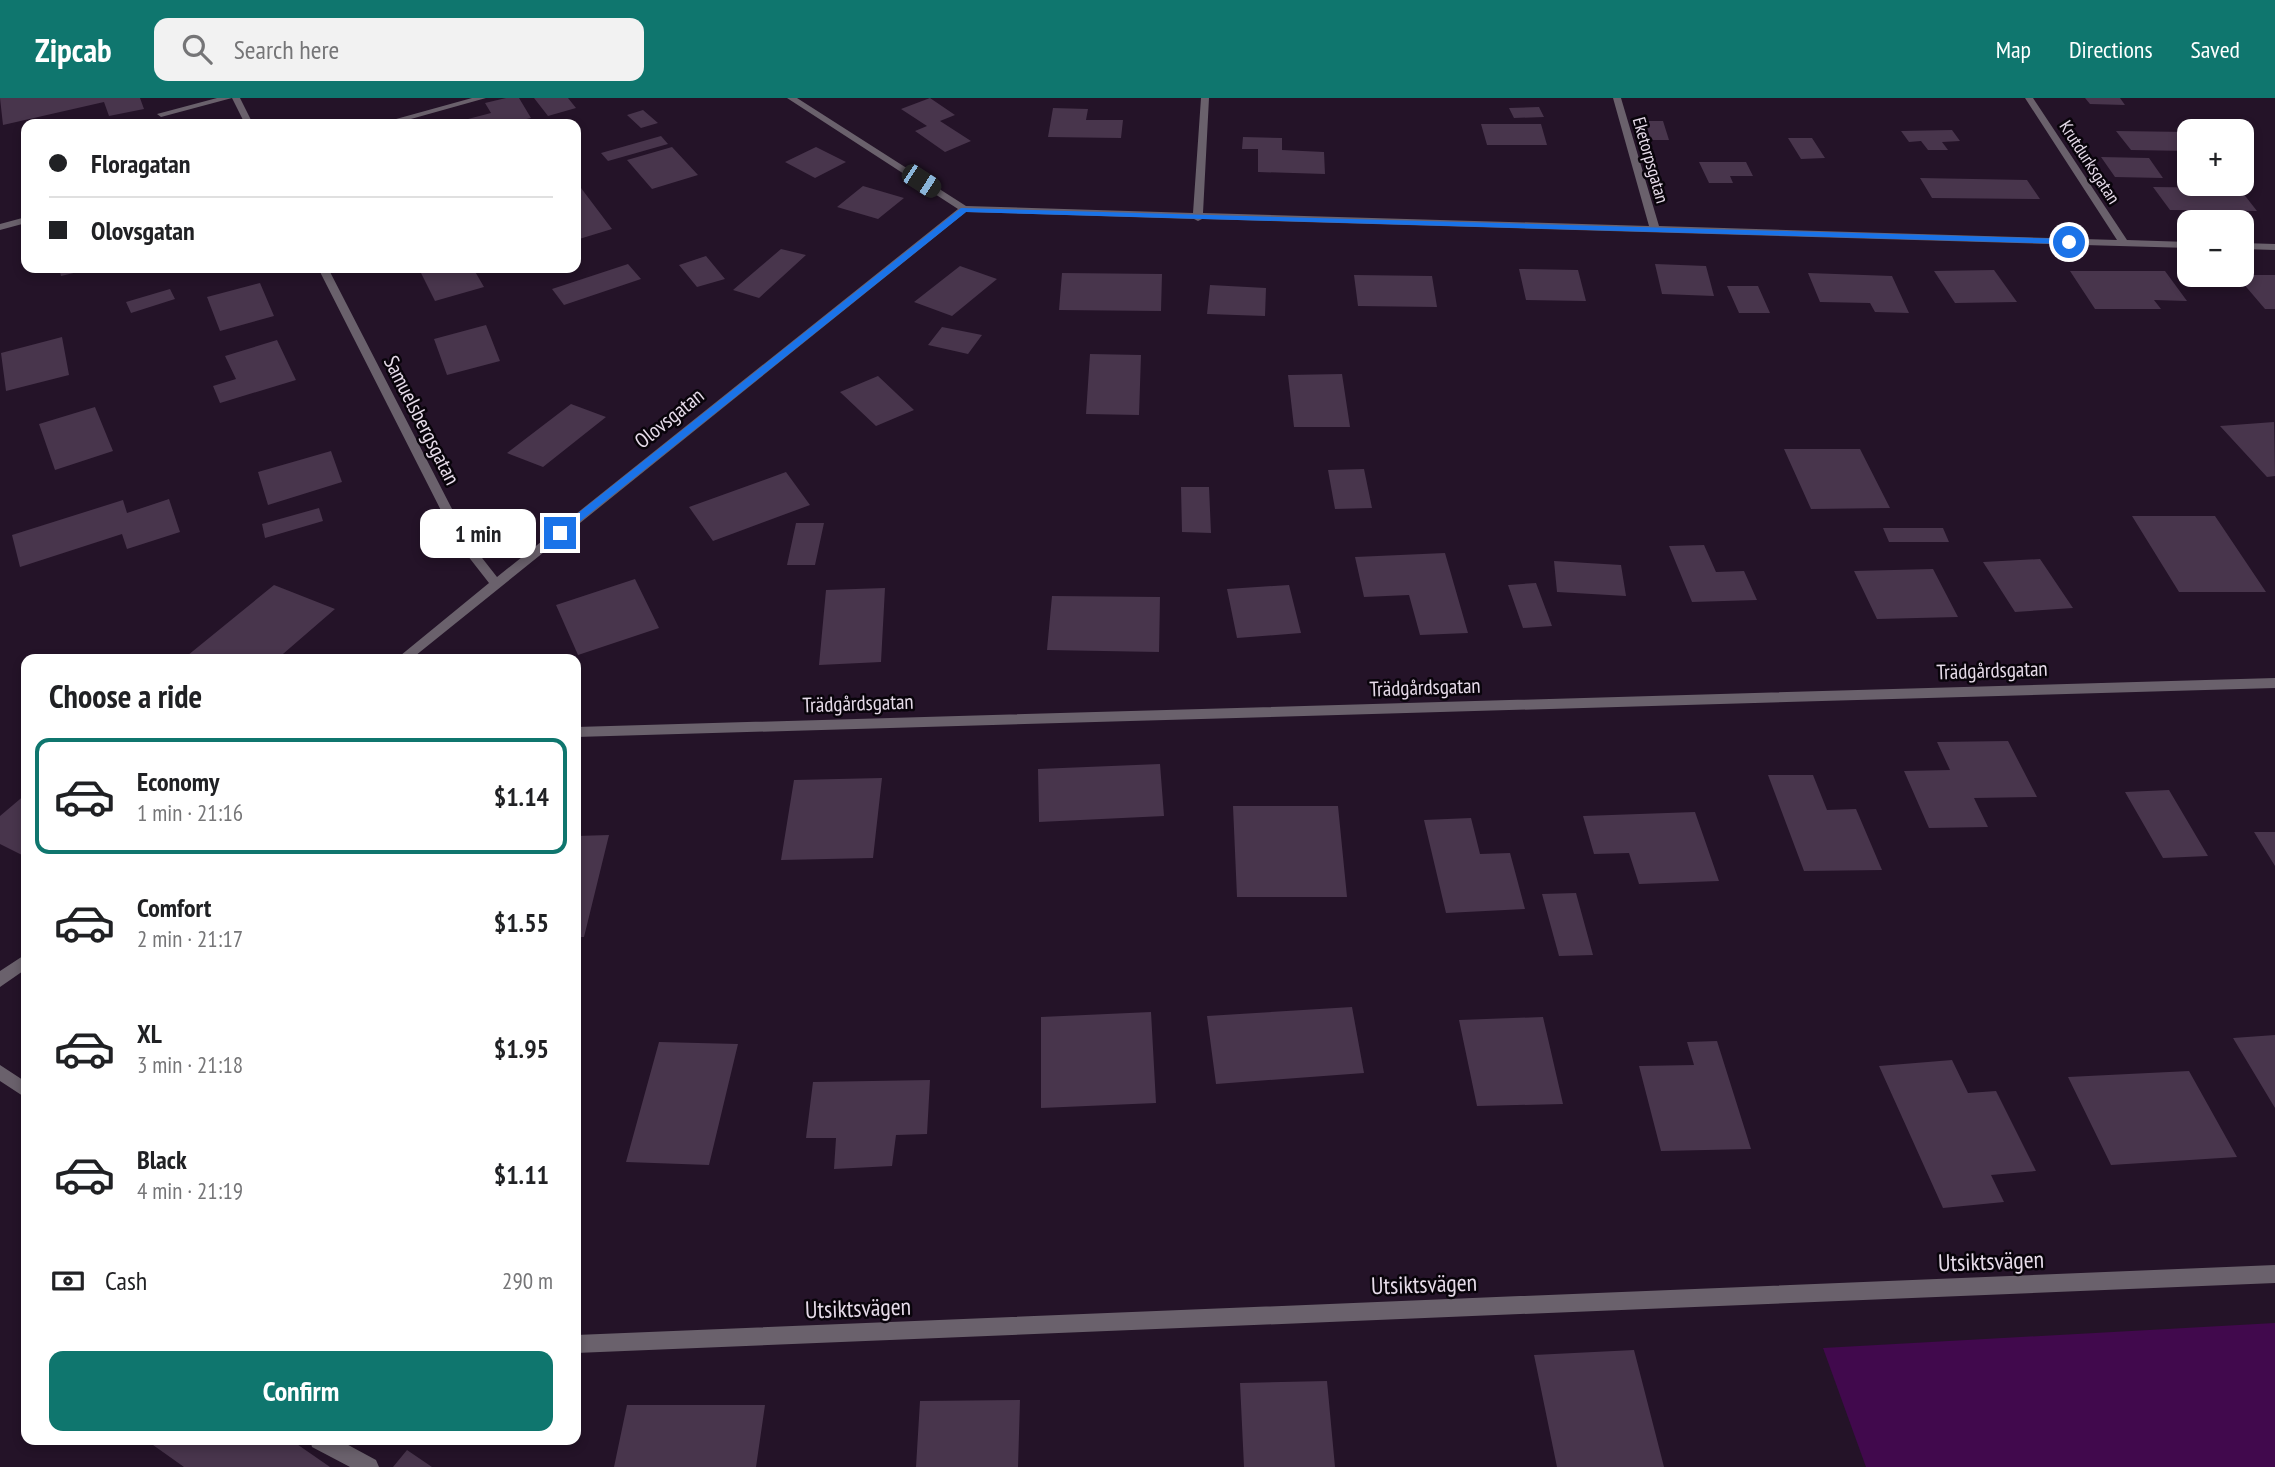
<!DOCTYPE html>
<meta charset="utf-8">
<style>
body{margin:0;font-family:"PT Sans Narrow",sans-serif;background:#f2f2f2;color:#202124;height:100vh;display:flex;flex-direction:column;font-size:26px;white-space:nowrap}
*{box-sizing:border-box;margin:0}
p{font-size:23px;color:#757577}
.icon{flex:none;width:38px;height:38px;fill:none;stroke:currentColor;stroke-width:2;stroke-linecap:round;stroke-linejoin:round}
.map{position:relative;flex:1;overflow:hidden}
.drawer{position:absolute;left:21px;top:556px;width:560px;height:791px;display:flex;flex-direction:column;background:#fff;border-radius:14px;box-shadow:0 4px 10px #0003}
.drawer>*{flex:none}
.guide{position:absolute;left:21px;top:21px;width:560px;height:154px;border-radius:14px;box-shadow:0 4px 10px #0003;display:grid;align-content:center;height:154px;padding:0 28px;background:#fff}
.buttons{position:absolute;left:2177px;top:21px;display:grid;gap:14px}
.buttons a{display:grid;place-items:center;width:77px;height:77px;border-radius:14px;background:#fff;box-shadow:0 4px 10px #0003;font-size:35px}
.end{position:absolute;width:32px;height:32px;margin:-16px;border:9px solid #1a73e8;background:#fff;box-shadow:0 0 0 4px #fff}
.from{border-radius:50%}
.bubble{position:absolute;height:49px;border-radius:14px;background:#fff;box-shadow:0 4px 10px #0003;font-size:23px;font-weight:800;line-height:49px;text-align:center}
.car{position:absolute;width:21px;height:42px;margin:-21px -10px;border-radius:9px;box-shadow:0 0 5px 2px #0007;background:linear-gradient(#222 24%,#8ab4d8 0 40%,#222 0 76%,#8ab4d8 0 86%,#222 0)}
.guide b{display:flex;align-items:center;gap:24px;height:66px;font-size:26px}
.guide b+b{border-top:2px solid #e0e0e0}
.guide i{width:18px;height:18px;background:#202124}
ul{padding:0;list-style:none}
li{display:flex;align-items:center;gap:21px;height:116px;margin:0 14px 10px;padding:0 14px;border:4px solid transparent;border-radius:14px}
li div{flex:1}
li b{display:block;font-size:26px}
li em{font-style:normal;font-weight:800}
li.current{border-color:#0f766e}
li>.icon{width:63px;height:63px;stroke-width:1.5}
h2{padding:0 28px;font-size:32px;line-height:84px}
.pay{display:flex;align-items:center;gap:18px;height:77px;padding:0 28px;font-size:26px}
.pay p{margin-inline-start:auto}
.action{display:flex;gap:14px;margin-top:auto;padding:14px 28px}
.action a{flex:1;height:80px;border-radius:14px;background:#0f766e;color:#fff;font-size:28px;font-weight:800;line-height:80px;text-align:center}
header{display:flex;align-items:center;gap:42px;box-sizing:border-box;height:98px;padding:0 35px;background:#0f766e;color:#fff}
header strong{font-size:33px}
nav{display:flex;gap:38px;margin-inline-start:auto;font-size:24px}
.search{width:490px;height:63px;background:#f2f2f2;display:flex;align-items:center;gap:18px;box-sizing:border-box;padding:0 24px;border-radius:14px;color:#757577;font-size:26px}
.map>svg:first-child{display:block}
.green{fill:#41094d}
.building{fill:#48354c}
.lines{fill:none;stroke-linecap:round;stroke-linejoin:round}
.service{fill:#6a616c;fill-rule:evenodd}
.minor{fill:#6a616c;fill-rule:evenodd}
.route{fill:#1a73e8}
.labels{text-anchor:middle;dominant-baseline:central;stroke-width:5;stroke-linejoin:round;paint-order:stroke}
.far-street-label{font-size:18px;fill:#e6dbe9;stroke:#09040b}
.street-label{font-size:21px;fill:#e6dbe9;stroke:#09040b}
.near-street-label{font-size:24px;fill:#e6dbe9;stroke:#09040b}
</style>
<header>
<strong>Zipcab</strong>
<div class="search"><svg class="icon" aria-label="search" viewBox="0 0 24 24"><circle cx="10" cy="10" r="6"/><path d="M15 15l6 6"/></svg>Search here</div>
<nav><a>Map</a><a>Directions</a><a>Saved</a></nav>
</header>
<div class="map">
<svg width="2275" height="1369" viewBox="0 0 2275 1369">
<rect width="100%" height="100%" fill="#241328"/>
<path class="green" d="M 2275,1225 L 2275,1369 L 1866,1369 L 1823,1250 Z"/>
<path class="building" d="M 0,0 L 140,0 L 144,11 L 109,18 L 104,4 L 3,27 Z
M 506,0 L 519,0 L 531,20 L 505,26 L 472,26 L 468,21 L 491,15 L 485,5 Z
M 534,0 L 568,0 L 576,10 L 548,18 Z
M 930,0 L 955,17 L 940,23 L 971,43 L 945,54 L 915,33 L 927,28 L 901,11 Z
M 2085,0 L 2120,0 L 2125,7 L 2090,6 Z
M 1539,9 L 1544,19 L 1514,20 L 1509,10 Z
M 1053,10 L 1088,11 L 1086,22 L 1123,22 L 1121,40 L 1048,39 Z
M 643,12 L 658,25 L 641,30 L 627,17 Z
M 1645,23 L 1663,23 L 1669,42 L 1651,42 Z
M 1481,26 L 1541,26 L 1547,47 L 1487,47 Z
M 1952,32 L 1960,43 L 1942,44 L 1948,52 L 1928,52 L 1921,43 L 1909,44 L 1901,33 Z
M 2116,33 L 2189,34 L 2189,53 L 2131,52 Z
M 661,38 L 668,46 L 608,63 L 601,55 Z
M 1243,39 L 1282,40 L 1282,52 L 1324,54 L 1325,76 L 1258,74 L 1258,51 L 1242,51 Z
M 1788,40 L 1812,40 L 1825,60 L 1801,61 Z
M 672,49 L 698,77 L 652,91 L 627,62 Z
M 816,49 L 846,64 L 815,80 L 785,64 Z
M 2101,59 L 2149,60 L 2163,80 L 2115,79 Z
M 1699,64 L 1746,64 L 1753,78 L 1730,78 L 1733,85 L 1709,85 Z
M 1920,80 L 2027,82 L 2040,101 L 1932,100 Z
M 863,88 L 904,100 L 878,121 L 837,109 Z
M 2153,89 L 2239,90 L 2257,113 L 2170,112 Z
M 581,90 L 612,131 L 576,142 L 576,92 Z
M 781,151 L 806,157 L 759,200 L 733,192 Z
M 706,158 L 725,181 L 697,189 L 679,167 Z
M 628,166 L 641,181 L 564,207 L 552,191 Z
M 1655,166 L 1706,168 L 1714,198 L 1662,196 Z
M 960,168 L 997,181 L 952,218 L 914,204 Z
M 59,170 L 82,170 L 82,173 L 61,178 Z
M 438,170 L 473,170 L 484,189 L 435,203 L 421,175 Z
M 1519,171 L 1578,172 L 1586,203 L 1526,202 Z
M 1994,172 L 2017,204 L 1955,205 L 1934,173 Z
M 2070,173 L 2165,173 L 2187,203 L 2154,202 L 2161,211 L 2095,211 Z
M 1062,175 L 1162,176 L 1161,213 L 1059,212 Z
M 1808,175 L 1892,178 L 1909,215 L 1875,214 L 1870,205 L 1820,204 Z
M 1354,177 L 1432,178 L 1437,209 L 1358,208 Z
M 2236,177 L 2275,177 L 2275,211 L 2265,211 Z
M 260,185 L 274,218 L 220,233 L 207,199 Z
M 1210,187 L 1266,190 L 1265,218 L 1207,216 Z
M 1727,188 L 1758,188 L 1770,215 L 1739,215 Z
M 170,191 L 175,201 L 131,215 L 126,204 Z
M 486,227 L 500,263 L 447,277 L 434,241 Z
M 942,229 L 982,237 L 968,256 L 928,247 Z
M 62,239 L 69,277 L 6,293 L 1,255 Z
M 277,242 L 296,282 L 220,305 L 213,288 L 236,281 L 225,258 Z
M 1090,256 L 1141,257 L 1139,317 L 1086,316 Z
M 1342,276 L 1350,329 L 1294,329 L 1288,277 Z
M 878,278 L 914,312 L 876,328 L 840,294 Z
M 571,306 L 606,319 L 543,369 L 507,355 Z
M 95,309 L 113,353 L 55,372 L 39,326 Z
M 2274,324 L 2275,378 L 2267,379 L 2220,328 Z
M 1784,351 L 1860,351 L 1890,410 L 1811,411 Z
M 331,353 L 342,384 L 268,407 L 258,374 Z
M 1364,371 L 1372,410 L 1335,411 L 1328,372 Z
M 786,374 L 810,407 L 713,443 L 689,409 Z
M 1181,389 L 1209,389 L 1211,435 L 1182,434 Z
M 169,401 L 180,434 L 127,451 L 122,436 L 20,469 L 12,437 L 123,402 L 127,415 Z
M 319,410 L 323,423 L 265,440 L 262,426 Z
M 2132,418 L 2215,418 L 2266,494 L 2179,494 Z
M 796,425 L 824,425 L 815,467 L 787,467 Z
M 1883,430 L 1943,430 L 1949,444 L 1889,444 Z
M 1704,447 L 1716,474 L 1744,473 L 1757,502 L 1692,504 L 1669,448 Z
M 1445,455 L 1468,535 L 1420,537 L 1409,497 L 1364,499 L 1355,459 Z
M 2040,461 L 2073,510 L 2015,514 L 1983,464 Z
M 1554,463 L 1621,467 L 1626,498 L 1557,494 Z
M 1933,471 L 1958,519 L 1877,521 L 1854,473 Z
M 635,481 L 659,530 L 578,557 L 556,507 Z
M 1536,485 L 1552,528 L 1523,530 L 1508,487 Z
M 274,487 L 335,511 L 276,562 L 182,562 Z
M 1289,487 L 1301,535 L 1237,540 L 1227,491 Z
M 885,490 L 881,564 L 819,567 L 826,492 Z
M 1052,498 L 1160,499 L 1159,554 L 1047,552 Z
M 2008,643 L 2037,699 L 1974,700 L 1988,729 L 1929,730 L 1904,673 L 1950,672 L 1937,644 Z
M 1160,666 L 1164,718 L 1039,724 L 1038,671 Z
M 1768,677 L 1813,677 L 1827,712 L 1856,711 L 1882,772 L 1804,773 Z
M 882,680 L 873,760 L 781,762 L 794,682 Z
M 2169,692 L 2208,758 L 2163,760 L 2125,694 Z
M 26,696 L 26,759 L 0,746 L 0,718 Z
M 1233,708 L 1338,708 L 1347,799 L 1237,799 Z
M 1695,714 L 1719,783 L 1639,786 L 1629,755 L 1594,756 L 1583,718 Z
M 1471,720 L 1480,756 L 1510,755 L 1525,811 L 1446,815 L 1424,722 Z
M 2254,734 L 2275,734 L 2275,768 Z
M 609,737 L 584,839 L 576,839 L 576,738 Z
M 1576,795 L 1593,857 L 1559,858 L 1542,796 Z
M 1352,909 L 1364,975 L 1216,986 L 1207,918 Z
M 1151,914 L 1156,1005 L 1041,1010 L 1041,919 Z
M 1543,919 L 1563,1006 L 1477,1008 L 1459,922 Z
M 2275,937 L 2275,1010 L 2233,940 Z
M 1717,943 L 1751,1051 L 1661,1053 L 1639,968 L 1694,967 L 1687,944 Z
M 659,944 L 738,946 L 709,1067 L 626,1064 Z
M 1952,962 L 1968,995 L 1996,993 L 2036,1073 L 1991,1077 L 2004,1104 L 1943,1110 L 1879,968 Z
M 2189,973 L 2237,1059 L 2111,1067 L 2068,979 Z
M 930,982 L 927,1036 L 896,1037 L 892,1068 L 834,1071 L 836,1040 L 806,1040 L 813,984 Z
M 1634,1252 L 1664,1369 L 1557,1369 L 1534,1257 Z
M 1327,1283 L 1335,1369 L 1244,1369 L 1240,1285 Z
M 1020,1302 L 1018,1369 L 916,1369 L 920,1303 Z
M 627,1307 L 765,1307 L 756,1369 L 614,1369 Z
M 146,1342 L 291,1342 L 330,1369 L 184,1369 Z
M 407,1352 L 432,1369 L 393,1369 Z"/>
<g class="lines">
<path class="service" d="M 217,0 L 232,0 L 161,19 L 157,16 Z
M 310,1342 L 339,1342 L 376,1362 L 379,1369 L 350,1369 L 312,1349 Z"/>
<path class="minor" d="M 232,0 L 240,0 L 253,26 L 245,26 Z
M 472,0 L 486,0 L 393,26 L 378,26 Z
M 787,0 L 797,0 L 966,108 L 1193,115 L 1201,0 L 1209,0 L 1203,115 L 1649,128 L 1613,0 L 1621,0 L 1659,128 L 2117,142 L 2025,0 L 2033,0 L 2127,142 L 2189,144 L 2189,150 L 1202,121 L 1198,123 L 1194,121 L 966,114 L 410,562 L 395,562 L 489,485 L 457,444 L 318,170 L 328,170 L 468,442 L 497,479 L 958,111 Z
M 26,119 L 26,125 L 0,132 L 0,126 Z
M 2242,145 L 2275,146 L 2275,152 L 2242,151 Z
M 2275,580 L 2275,590 L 576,639 L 576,629 Z
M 26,856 L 26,871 L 0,889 L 0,873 Z
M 0,967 L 26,984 L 26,1000 L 0,983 Z
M 2275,1167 L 2275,1185 L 576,1255 L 576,1237 Z"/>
</g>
<path class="route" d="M 961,110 L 2069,141 L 2073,144 L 2069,146 L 966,114 L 563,437 L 557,437 L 557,432 Z"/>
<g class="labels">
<g class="far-street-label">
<text transform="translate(1651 62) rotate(74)">Eketorpsgatan</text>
<text transform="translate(2090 64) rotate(57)">Krutdurksgatan</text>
</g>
<g class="street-label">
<text transform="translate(669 320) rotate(-39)">Olovsgatan</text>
<text transform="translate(422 322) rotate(63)">Samuelsbergsgatan</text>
<text transform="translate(1992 572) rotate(-2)">Trädgårdsgatan</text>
<text transform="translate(1425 589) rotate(-2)">Trädgårdsgatan</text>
<text transform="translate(858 605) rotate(-2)">Trädgårdsgatan</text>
</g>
<g class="near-street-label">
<text transform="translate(1991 1163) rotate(-2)">Utsiktsvägen</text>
<text transform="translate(1424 1186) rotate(-2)">Utsiktsvägen</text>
<text transform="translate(858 1210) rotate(-2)">Utsiktsvägen</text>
</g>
</g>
</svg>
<div class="buttons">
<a>+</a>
<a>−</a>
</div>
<i class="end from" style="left:2069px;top:144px"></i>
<i class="end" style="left:560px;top:435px"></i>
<div class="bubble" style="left:420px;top:411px;width:116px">1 min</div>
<i class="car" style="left:921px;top:83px;rotate:123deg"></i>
<div class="guide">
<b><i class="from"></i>Floragatan</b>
<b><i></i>Olovsgatan</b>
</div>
<section class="drawer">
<h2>Choose a ride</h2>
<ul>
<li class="current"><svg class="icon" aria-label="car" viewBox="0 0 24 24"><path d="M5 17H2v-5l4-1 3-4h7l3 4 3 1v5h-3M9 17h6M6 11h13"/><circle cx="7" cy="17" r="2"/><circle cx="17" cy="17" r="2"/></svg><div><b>Economy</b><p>1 min · 21:16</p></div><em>$1.14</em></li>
<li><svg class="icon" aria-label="car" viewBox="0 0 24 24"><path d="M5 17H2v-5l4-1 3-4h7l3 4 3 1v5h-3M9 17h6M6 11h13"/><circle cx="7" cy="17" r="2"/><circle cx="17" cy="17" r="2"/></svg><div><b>Comfort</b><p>2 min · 21:17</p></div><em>$1.55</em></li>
<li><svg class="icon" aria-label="car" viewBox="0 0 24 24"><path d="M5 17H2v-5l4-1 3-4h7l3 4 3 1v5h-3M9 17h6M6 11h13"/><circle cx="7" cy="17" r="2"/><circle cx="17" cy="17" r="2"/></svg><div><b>XL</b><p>3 min · 21:18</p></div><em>$1.95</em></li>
<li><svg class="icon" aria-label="car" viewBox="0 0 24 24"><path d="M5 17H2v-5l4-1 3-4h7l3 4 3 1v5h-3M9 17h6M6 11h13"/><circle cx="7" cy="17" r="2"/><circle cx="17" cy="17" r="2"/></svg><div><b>Black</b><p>4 min · 21:19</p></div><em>$1.11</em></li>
</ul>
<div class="pay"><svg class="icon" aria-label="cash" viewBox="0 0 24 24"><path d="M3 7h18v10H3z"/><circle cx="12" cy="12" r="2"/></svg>Cash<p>290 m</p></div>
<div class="action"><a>Confirm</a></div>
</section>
</div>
